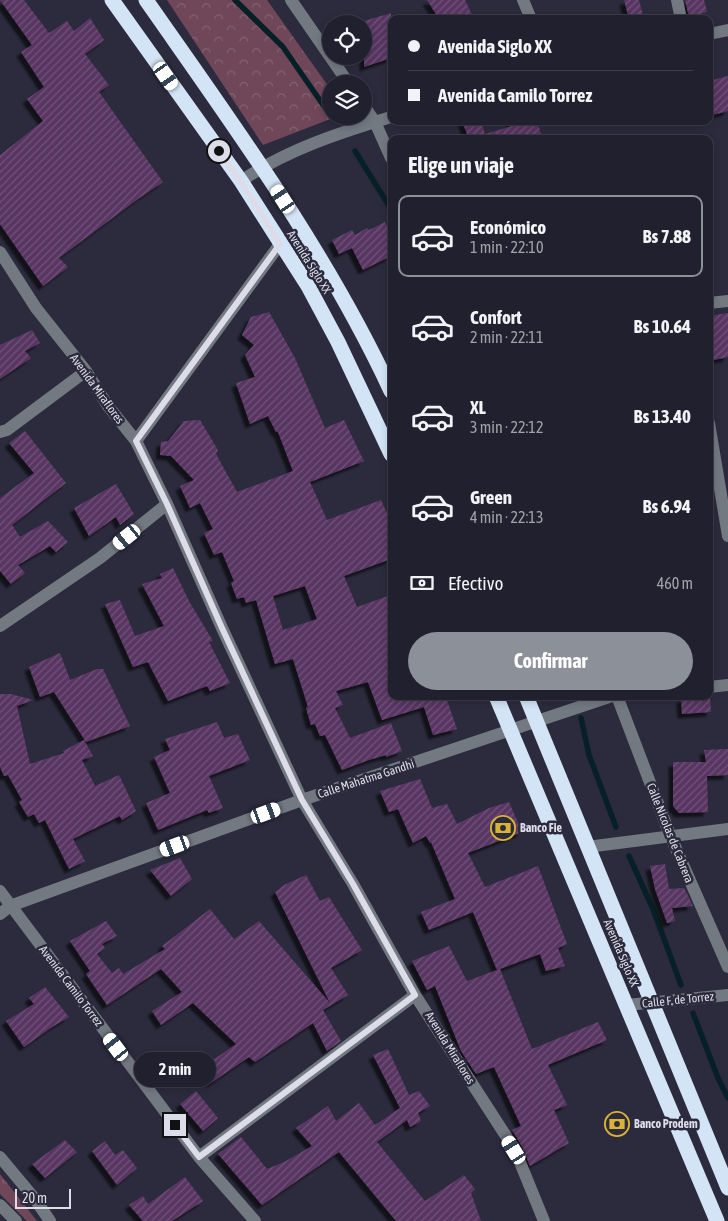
<!DOCTYPE html>
<html lang="es">
<meta charset="utf-8">
<style>
body{margin:0;font-family:"Asap Condensed",sans-serif;background:#2d2d3a;color:#f1f3f6;height:100vh;display:flex;flex-direction:column;font-size:19px;white-space:nowrap}
*{box-sizing:border-box;margin:0}
p{font-size:16px;color:#a2a3aa}
.icon{flex:none;width:28px;height:28px;fill:none;stroke:currentColor;stroke-width:2;stroke-linecap:round;stroke-linejoin:round}
.map{position:relative;flex:1;overflow:hidden}
.details{position:absolute;left:388px;top:135px;width:325px;height:565px;display:flex;flex-direction:column;background:#21202e;border-radius:10px;box-shadow:0 2px 8px #0003,0 0 0 1px #3e3e4a}
.details>*{flex:none}
.top-card{position:absolute;left:388px;top:15px;width:325px;height:110px;border-radius:10px;box-shadow:0 2px 8px #0003,0 0 0 1px #3e3e4a;display:grid;align-content:center;height:110px;padding:0 20px;background:#21202e}
.tools{position:absolute;left:322px;top:15px;display:grid;gap:10px}
.tools a{display:grid;place-items:center;width:50px;height:50px;border-radius:50%;background:#21202e;box-shadow:0 2px 8px #0003,0 0 0 1px #3e3e4a;font-size:25px}
.scale{position:absolute;left:15px;bottom:12px;width:56px;box-sizing:border-box;padding-left:5px;border:2px solid #dcdde9;border-top:0;font-size:14px;line-height:18px;white-space:nowrap;color:#dcdde9;-webkit-text-stroke:4px #2c2b3d;paint-order:stroke}
.end{position:absolute;width:22px;height:22px;margin:-11px;border:6px solid #dcdde9;background:#111;box-shadow:0 0 0 2px #111}
.from{border-radius:50%}
.bubble{position:absolute;height:35px;border-radius:18px;background:#21202e;box-shadow:0 2px 8px #0003,0 0 0 1px #3e3e4a;font-size:16px;font-weight:700;line-height:35px;text-align:center}
.car{position:absolute;width:15px;height:30px;margin:-15px -8px;border-radius:6px;box-shadow:0 0 4px 1px #0007;background:linear-gradient(#fff 24%,#345 0 40%,#fff 0 76%,#345 0 86%,#fff 0)}
.top-card b{display:flex;align-items:center;gap:18px;height:48px;font-size:19px}
.top-card b+b{border-top:1px solid #3e3e4a}
.top-card i{width:12px;height:12px;background:#f1f3f6}
ul{padding:0;list-style:none}
li{display:flex;align-items:center;gap:15px;height:82px;margin:0 10px 8px;padding:0 10px;border:2px solid transparent;border-radius:10px}
li div{flex:1}
li b{display:block;font-size:19px}
li em{font-style:normal;font-weight:700}
li.on{border-color:#8c9099}
li>.icon{width:45px;height:45px;stroke-width:1.5}
h2{padding:0 20px;font-size:22px;line-height:60px}
.pay{display:flex;align-items:center;gap:12px;height:55px;padding:0 20px;font-size:19px}
.pay p{margin-inline-start:auto}
.cta{display:flex;gap:10px;margin-top:auto;padding:10px 20px}
.cta a{flex:1;height:58px;border-radius:30px;background:#8c9099;color:#fff;font-size:20px;font-weight:700;line-height:58px;text-align:center}
.map>svg:first-child{display:block}
.grass{fill:url(#grass-tufts)}
.park{fill:url(#park-crowns)}
.lines{fill:none;stroke-linecap:round;stroke-linejoin:round}
.stream{stroke:#072027;stroke-width:5.5}
.building{fill:url(#building-hatch);fill-rule:evenodd;filter:url(#shadow)}
.minor{stroke:#737981;stroke-width:12}
.highway{stroke:#d3e4f7;stroke-width:15}
.route{stroke:#dcdde9;stroke-width:6}
.labels{text-anchor:middle;dominant-baseline:central;stroke-width:5;stroke-linejoin:round;paint-order:stroke}
.street-label{font-size:12px;fill:#dcdde9;stroke:#2c2b3d}
.poi-label{font-size:12px;font-weight:bold;fill:#dcdde9;stroke:#2c2b3d;text-anchor:start}
</style>
<div class="map">
<svg width="728" height="1221" viewBox="0 0 728 1221">
<defs>
<pattern id="grass-tufts" width="24" height="20" patternUnits="userSpaceOnUse" patternTransform="scale(1.25)"><rect width="24" height="20" fill="#704759"/><path d="M3 7l-1-3M5 7V3M7 7l1-3M15 17l-1-3M17 17v-4M19 17l1-3" fill="none" stroke="#846171"/></pattern>
<pattern id="park-crowns" width="20" height="18" patternUnits="userSpaceOnUse" patternTransform="scale(1.25)"><rect width="20" height="18" fill="#704759"/><path d="M2 6a3 3 0 1 1 6 0M12 15a3 3 0 1 1 6 0" fill="none" stroke="#846171"/></pattern>
<pattern id="building-hatch" width="6" height="6" patternUnits="userSpaceOnUse" patternTransform="scale(1.25)"><rect width="6" height="6" fill="#593662"/><path d="M-1 1l2-2M0 6l6-6M5 7l2-2" fill="none" stroke="#705378"/></pattern>
<filter id="shadow"><feDropShadow dx="-4.5" dy="4.5" stdDeviation="1" flood-color="#0009"/></filter>
</defs>
<rect width="100%" height="100%" fill="#2c2b3d"/>
<path class="grass" d="M 0,1174 L 37,1221 L 27,1221 L 0,1194 Z"/>
<path class="park" d="M 167,0 L 267,0 L 331,90 L 331,116 L 338,116 L 263,145 Z"/>
<g class="lines">
<path class="stream" d="M 235,0 L 283,47 L 328,112
M 355,151 L 391,209
M 581,718 L 589,755 L 616,827
M 629,856 L 653,909 L 681,985
M 693,1013 L 718,1078 L 728,1098"/>
</g>
<path class="building" d="M 0,0 L 24,0 L 49,33 L 67,21 L 74,31 L 90,18 L 104,40 L 85,54 L 109,85 L 99,92 L 163,182 L 138,199 L 59,258 L 68,267 L 43,286 L 0,224 L 0,155 L 43,121 L 27,99 L 44,87 L 21,52 L 32,45 Z
M 427,0 L 465,0 L 474,19 L 439,19 Z
M 624,0 L 639,0 L 644,19 L 629,19 Z
M 685,0 L 704,0 L 707,12 L 689,17 Z
M 391,13 L 391,58 L 364,67 L 364,21 Z
M 728,76 L 728,111 L 709,116 L 709,81 Z
M 462,121 L 481,121 L 485,134 L 512,126 L 510,121 L 537,121 L 541,134 L 527,139 L 469,139 Z
M 385,222 L 391,235 L 391,256 L 363,270 L 352,248 L 339,254 L 332,240 L 352,230 L 355,235 L 367,228 L 369,230 Z
M 269,312 L 295,358 L 325,428 L 344,420 L 364,461 L 310,482 L 327,520 L 381,500 L 391,522 L 391,559 L 344,576 L 357,607 L 391,595 L 391,696 L 447,696 L 447,700 L 457,729 L 433,735 L 424,707 L 382,720 L 368,682 L 336,691 L 343,705 L 335,708 L 350,738 L 391,723 L 402,751 L 386,757 L 386,755 L 369,760 L 342,770 L 325,735 L 320,736 L 315,724 L 311,725 L 306,708 L 308,707 L 293,659 L 275,664 L 256,600 L 246,603 L 244,597 L 237,599 L 231,583 L 234,581 L 222,552 L 214,555 L 204,533 L 213,529 L 200,503 L 190,508 L 180,486 L 194,480 L 171,456 L 160,455 L 161,442 L 168,441 L 184,421 L 200,420 L 218,450 L 216,454 L 237,492 L 293,471 L 278,432 L 276,432 L 268,416 L 250,424 L 236,383 L 255,377 L 245,355 L 254,345 L 242,335 L 251,317 ZM 305,586 L 317,619 L 283,630 L 273,596 Z
M 728,313 L 728,357 L 714,360 L 711,342 L 709,343 L 709,316 Z
M 32,330 L 40,343 L 25,351 L 31,358 L 0,379 L 0,345 Z
M 25,431 L 66,483 L 12,525 L 20,537 L 48,521 L 68,542 L 56,552 L 50,546 L 18,565 L 25,573 L 11,584 L 0,571 L 0,498 L 34,473 L 9,443 Z
M 116,484 L 134,514 L 120,525 L 116,517 L 89,536 L 74,508 Z
M 173,568 L 190,603 L 213,641 L 209,642 L 230,683 L 210,691 L 207,686 L 168,701 L 148,662 L 133,667 L 105,604 L 120,600 L 135,636 L 164,626 L 142,584 L 162,578 L 160,574 Z
M 60,653 L 70,680 L 97,669 L 103,669 L 130,726 L 86,742 L 54,692 L 40,697 L 29,667 Z
M 0,694 L 11,694 L 33,700 L 17,706 L 30,764 L 64,753 L 63,751 L 84,740 L 93,756 L 82,760 L 95,786 L 119,775 L 136,811 L 122,820 L 120,816 L 73,839 L 85,861 L 69,869 L 45,820 L 39,823 L 34,814 L 28,817 L 19,802 L 22,800 L 8,775 L 4,776 L 0,767 Z
M 710,696 L 711,712 L 682,714 L 681,698 Z
M 217,722 L 224,738 L 238,734 L 250,760 L 209,776 L 223,808 L 209,813 L 207,810 L 158,830 L 146,803 L 170,793 L 154,757 L 170,750 L 165,739 Z
M 728,749 L 728,775 L 707,776 L 708,812 L 679,813 L 673,806 L 673,762 L 706,762 L 704,750 Z
M 420,779 L 432,808 L 447,804 L 457,824 L 489,808 L 509,802 L 522,832 L 468,853 L 485,887 L 538,866 L 567,944 L 558,948 L 565,966 L 546,971 L 540,954 L 500,969 L 532,1049 L 598,1022 L 607,1040 L 548,1065 L 567,1105 L 554,1110 L 569,1143 L 530,1166 L 522,1147 L 512,1130 L 521,1126 L 494,1067 L 476,1074 L 461,1051 L 435,986 L 427,990 L 412,961 L 449,946 L 467,981 L 497,970 L 473,912 L 429,930 L 421,912 L 455,899 L 431,842 L 430,843 L 426,836 L 413,843 L 398,809 L 389,812 L 380,791 Z
M 180,858 L 192,879 L 171,896 L 150,870 Z
M 665,864 L 669,889 L 684,888 L 693,906 L 672,908 L 675,921 L 667,923 L 655,889 L 650,866 Z
M 306,875 L 320,901 L 329,897 L 362,950 L 331,968 L 348,995 L 323,1010 L 341,1041 L 327,1051 L 313,1023 L 255,1062 L 249,1057 L 211,1083 L 200,1069 L 236,1044 L 193,1003 L 161,1025 L 152,1011 L 182,992 L 161,969 L 107,1005 L 86,974 L 90,971 L 70,941 L 106,921 L 117,936 L 102,944 L 105,948 L 97,954 L 112,973 L 119,968 L 123,974 L 165,949 L 162,946 L 210,909 L 234,939 L 259,921 L 330,1003 L 275,892 L 284,885 Z
M 45,987 L 69,1017 L 52,1027 L 24,1047 L 6,1021 L 34,1004 L 29,998 Z
M 388,1049 L 409,1095 L 419,1091 L 430,1106 L 418,1113 L 421,1121 L 410,1127 L 407,1120 L 377,1142 L 425,1201 L 464,1175 L 475,1189 L 471,1193 L 481,1221 L 396,1221 L 339,1152 L 262,1205 L 218,1154 L 241,1137 L 267,1169 L 284,1162 L 312,1146 L 296,1128 L 328,1106 L 336,1121 L 359,1103 L 375,1125 L 400,1108 L 373,1055 Z
M 196,1091 L 218,1118 L 203,1131 L 180,1104 Z
M 65,1140 L 77,1152 L 45,1178 L 32,1164 Z
M 105,1141 L 115,1155 L 123,1150 L 137,1168 L 117,1185 L 92,1151 Z
M 185,1177 L 203,1201 L 172,1221 L 143,1221 L 129,1205 L 143,1196 L 148,1204 Z"/>
<g class="lines">
<path class="minor" d="M 291,0 L 349,84
M 523,0 L 531,19
M 677,0 L 681,19
M 709,34 L 728,30
M 364,106 L 375,122 L 391,158
M 241,181 C 286,150 339,133 391,117
M 0,252 L 36,308 L 86,371 L 108,406 L 136,441 L 167,504 L 222,628 L 302,800 L 353,884 L 415,995 L 515,1150 L 544,1221
M 709,303 L 728,301
M 709,423 L 728,536
M 0,432 L 7,430 L 86,371
M 136,441 L 280,244
M 0,626 L 100,558 L 167,504
M 709,687 L 728,685
M 617,696 L 670,835 L 728,967
M 587,847 L 728,829
M 0,891 L 199,1157 L 255,1221
M 0,914 L 10,906 L 302,800 L 612,696
M 627,1005 L 728,995
M 0,1157 L 35,1199 L 50,1221
M 199,1157 L 415,995
M 0,1205 L 16,1221"/>
<path class="highway" d="M 112,0 L 241,181 L 308,286 L 338,342 L 391,454
M 146,0 C 234,126 326,251 391,391
M 496,696 L 717,1221
M 526,696 L 728,1188"/>
</g>
<g class="lines">
<path class="route" d="M 175,1125 L 199,1157 L 415,995 L 353,884 L 302,800 L 222,628 L 167,504 L 136,441 L 280,244 L 241,182 L 219,151"/>
</g>
<defs>
<symbol id="bank-ring" viewBox="-11 -11 22 22"><circle r="9.5" fill="#2c2b3d" stroke="#d9b334" stroke-width="1.5"/><path d="M-6-4H6V4H-6ZM0-2.3a2.3 2.3 0 1 0 0 4.6a2.3 2.3 0 1 0 0-4.6Z" fill="#d9b334"/></symbol>
</defs>
<g fill-rule="evenodd">
<use href="#bank-ring" x="489" y="814" width="28" height="28"/>
<use href="#bank-ring" x="603" y="1110" width="28" height="28"/>
</g>
<g class="labels">
<g class="street-label">
<text transform="translate(309 262) rotate(58)">Avenida Siglo XX</text>
<text transform="translate(97 389) rotate(54)">Avenida Miraflores</text>
<text transform="translate(366 779) rotate(-18)">Calle Mahatma Gandhi</text>
<text transform="translate(670 833) rotate(68)">Calle Nicolas de Cabrera</text>
<text transform="translate(621 953) rotate(67)">Avenida Siglo XX</text>
<text transform="translate(71 986) rotate(53)">Avenida Camilo Torrez</text>
<text transform="translate(678 1000) rotate(-6)">Calle F. de Torrez</text>
<text transform="translate(450 1048) rotate(58)">Avenida Miraflores</text>
</g>
<g class="poi-label">
<text x="520" y="828">Banco Fie</text>
<text x="634" y="1124">Banco Prodem</text>
</g>
</g>
</svg>
<div class="tools">
<a><svg class="icon" aria-label="locate" viewBox="0 0 24 24"><circle cx="12" cy="12" r="6"/><path d="M12 2v4M12 18v4M2 12h4M18 12h4"/></svg></a>
<a><svg class="icon" aria-label="layers" viewBox="0 0 24 24"><path d="M12 4l9 5-9 5-9-5zM3 14l9 5 9-5"/></svg></a>
</div>
<div class="scale">20 m</div>
<i class="end from" style="left:219px;top:151px"></i>
<i class="end" style="left:175px;top:1125px"></i>
<div class="bubble" style="left:134px;top:1052px;width:82px">2 min</div>
<i class="car" style="left:166px;top:76px;rotate:145deg"></i>
<i class="car" style="left:283px;top:199px;rotate:327deg"></i>
<i class="car" style="left:127px;top:537px;rotate:231deg"></i>
<i class="car" style="left:266px;top:813px;rotate:70deg"></i>
<i class="car" style="left:175px;top:846px;rotate:250deg"></i>
<i class="car" style="left:116px;top:1047px;rotate:323deg"></i>
<i class="car" style="left:514px;top:1150px;rotate:328deg"></i>
<div class="top-card">
<b><i class="from"></i>Avenida Siglo XX</b>
<b><i></i>Avenida Camilo Torrez</b>
</div>
<section class="details">
<h2>Elige un viaje</h2>
<ul>
<li class="on"><svg class="icon" aria-label="car" viewBox="0 0 24 24"><path d="M5 17H2v-5l4-1 3-4h7l3 4 3 1v5h-3M9 17h6M6 11h13"/><circle cx="7" cy="17" r="2"/><circle cx="17" cy="17" r="2"/></svg><div><b>Económico</b><p>1 min · 22:10</p></div><em>Bs 7.88</em></li>
<li><svg class="icon" aria-label="car" viewBox="0 0 24 24"><path d="M5 17H2v-5l4-1 3-4h7l3 4 3 1v5h-3M9 17h6M6 11h13"/><circle cx="7" cy="17" r="2"/><circle cx="17" cy="17" r="2"/></svg><div><b>Confort</b><p>2 min · 22:11</p></div><em>Bs 10.64</em></li>
<li><svg class="icon" aria-label="car" viewBox="0 0 24 24"><path d="M5 17H2v-5l4-1 3-4h7l3 4 3 1v5h-3M9 17h6M6 11h13"/><circle cx="7" cy="17" r="2"/><circle cx="17" cy="17" r="2"/></svg><div><b>XL</b><p>3 min · 22:12</p></div><em>Bs 13.40</em></li>
<li><svg class="icon" aria-label="car" viewBox="0 0 24 24"><path d="M5 17H2v-5l4-1 3-4h7l3 4 3 1v5h-3M9 17h6M6 11h13"/><circle cx="7" cy="17" r="2"/><circle cx="17" cy="17" r="2"/></svg><div><b>Green</b><p>4 min · 22:13</p></div><em>Bs 6.94</em></li>
</ul>
<div class="pay"><svg class="icon" aria-label="cash" viewBox="0 0 24 24"><path d="M3 7h18v10H3z"/><circle cx="12" cy="12" r="2"/></svg>Efectivo<p>460 m</p></div>
<div class="cta"><a>Confirmar</a></div>
</section>
</div>
